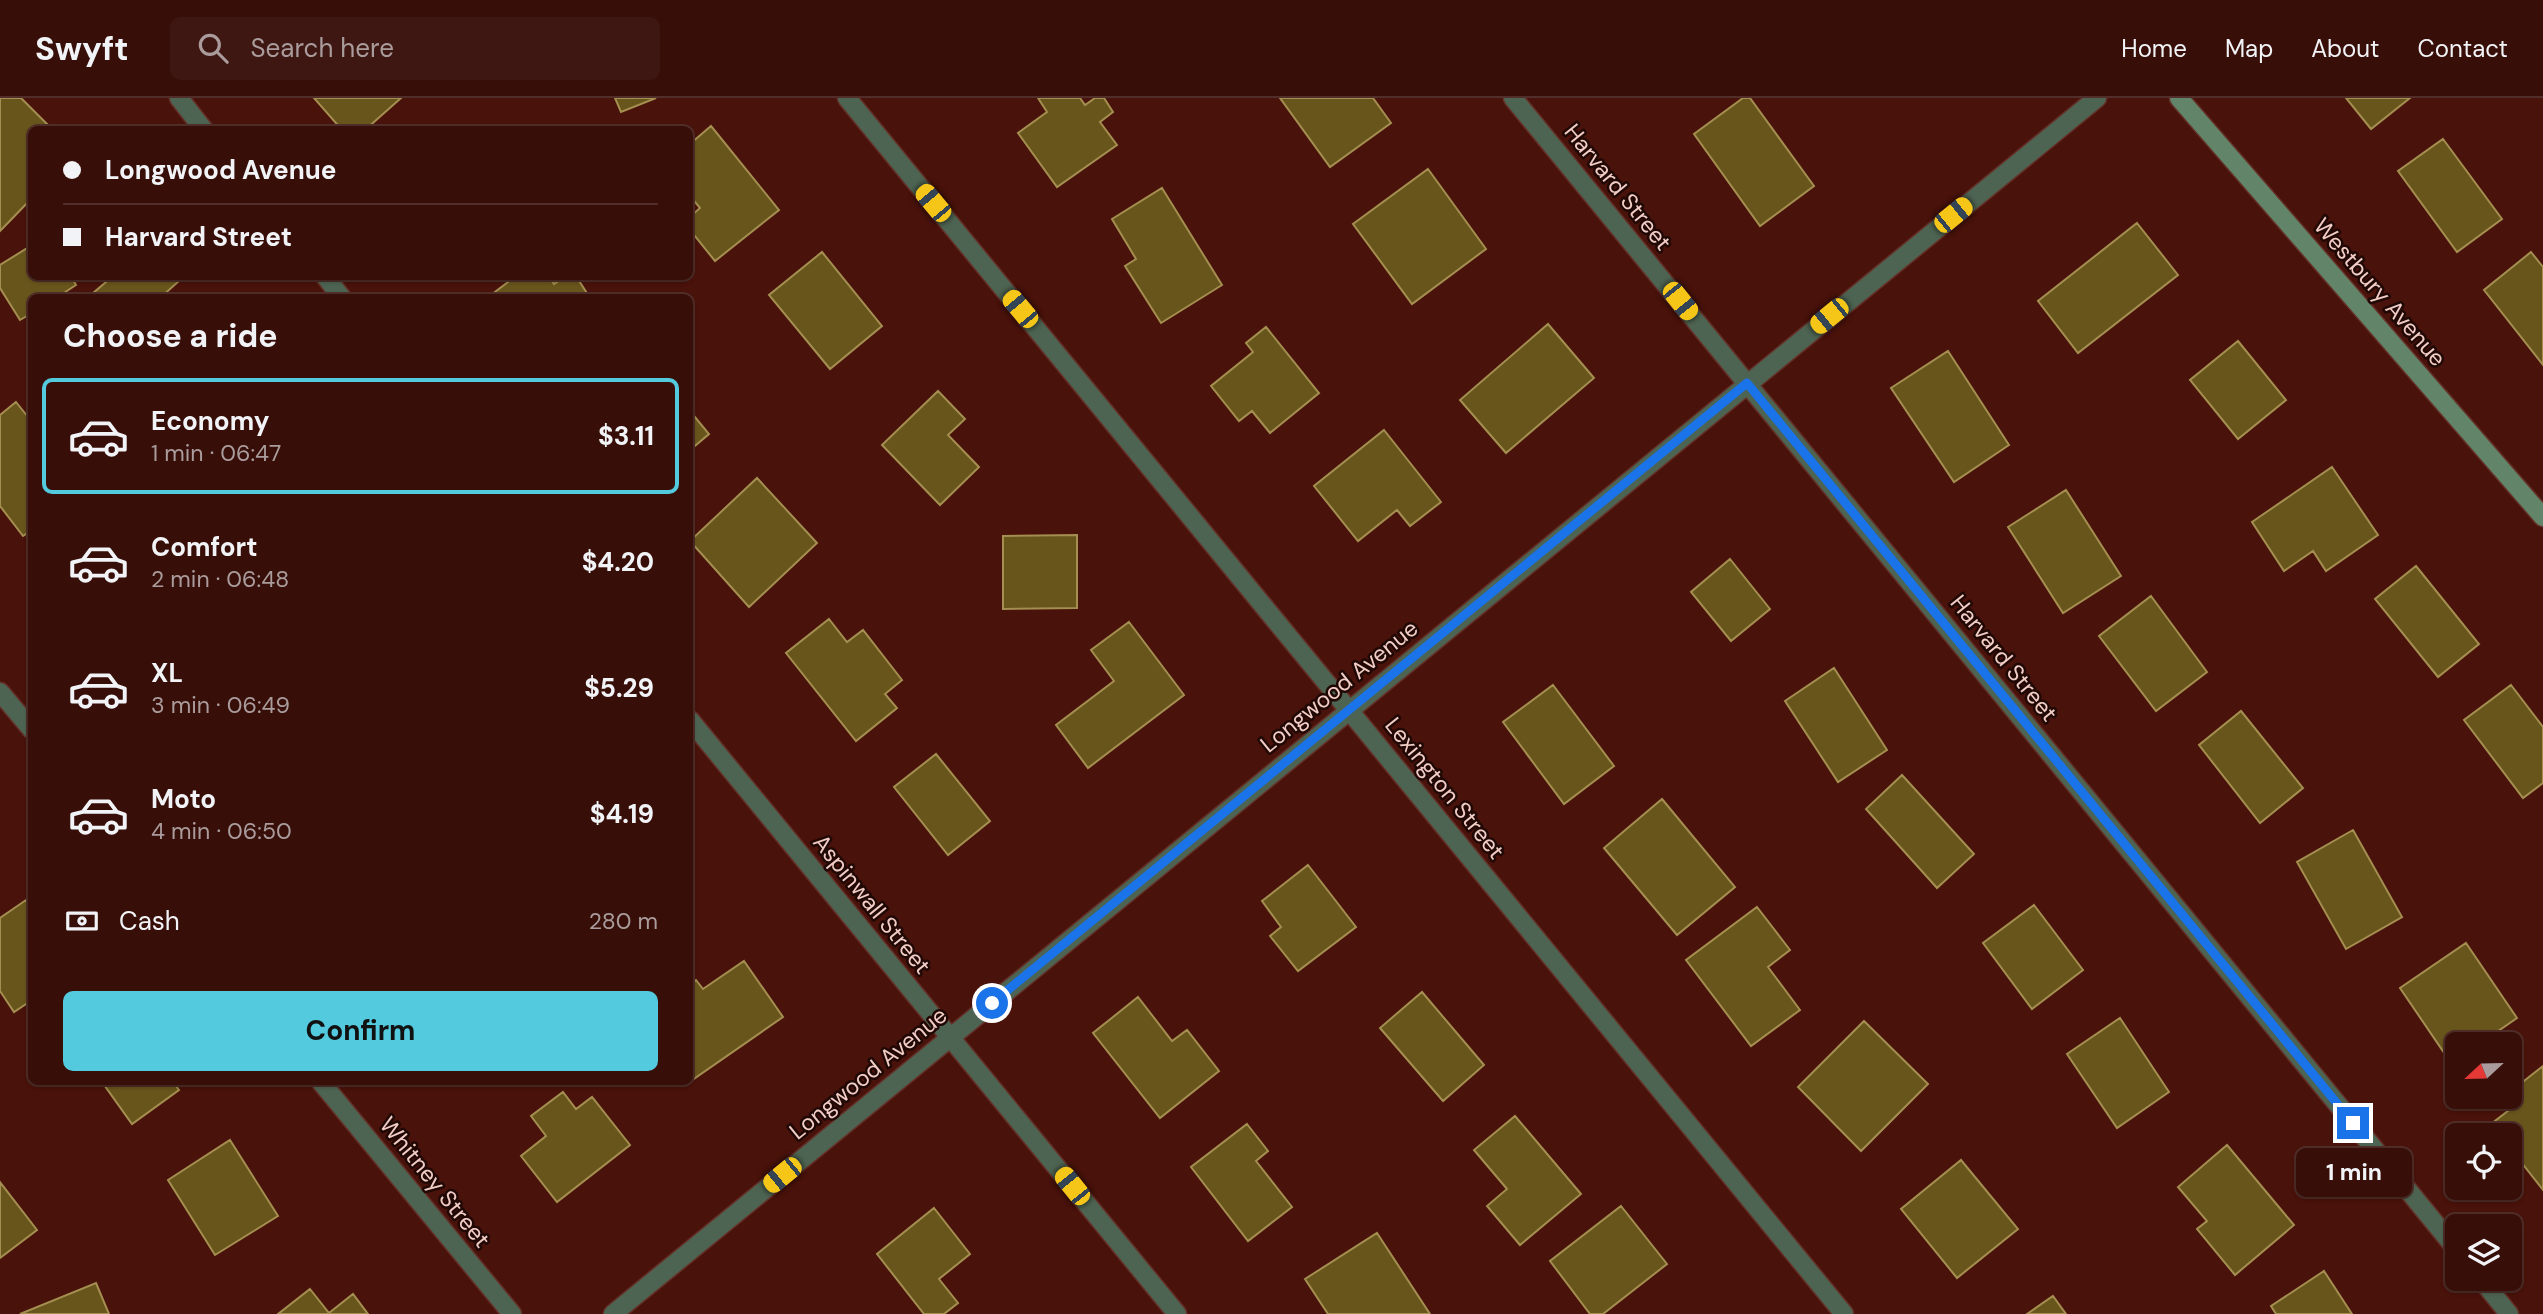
<!DOCTYPE html>
<meta charset="utf-8">
<style>
body{margin:0;font-family:"DM Sans",sans-serif;background:#3e1712;color:#f1f3f6;height:100vh;display:flex;flex-direction:column;font-size:26px;white-space:nowrap}
*{box-sizing:border-box;margin:0}
p{font-size:23px;color:#aa9c9c}
.icon{flex:none;width:38px;height:38px;fill:none;stroke:currentColor;stroke-width:2;stroke-linecap:round;stroke-linejoin:round}
.map{position:relative;flex:1;overflow:hidden}
.sheet{position:absolute;left:28px;top:196px;width:665px;height:791px;display:flex;flex-direction:column;background:#370e08;border-radius:10px;box-shadow:0 2px 5px #0004,0 0 0 2px #512e29}
.sheet>*{flex:none}
.hud{position:absolute;left:28px;top:28px;width:665px;height:154px;border-radius:10px;box-shadow:0 2px 5px #0004,0 0 0 2px #512e29;display:grid;align-content:center;height:154px;padding:0 35px;background:#370e08}
.needle{width:46px;rotate:248deg}
.tools{position:absolute;left:2445px;top:934px;display:grid;gap:14px}
.tools a{display:grid;place-items:center;width:77px;height:77px;border-radius:10px;background:#370e08;box-shadow:0 2px 5px #0004,0 0 0 2px #512e29;font-size:35px}
.end{position:absolute;width:32px;height:32px;margin:-16px;border:9px solid #1a73e8;background:#fff;box-shadow:0 0 0 4px #fff}
.from{border-radius:50%}
.bubble{position:absolute;height:49px;border-radius:10px;background:#370e08;box-shadow:0 2px 5px #0004,0 0 0 2px #512e29;font-size:23px;font-weight:700;line-height:49px;text-align:center}
.car{position:absolute;width:21px;height:42px;margin:-21px -10px;border-radius:9px;box-shadow:0 0 5px 2px #0007;background:linear-gradient(#f5c518 24%,#345 0 40%,#f5c518 0 76%,#345 0 86%,#f5c518 0)}
.hud b{display:flex;align-items:center;gap:24px;height:66px;font-size:26px}
.hud b+b{border-top:2px solid #512e29}
.hud i{width:18px;height:18px;background:#f1f3f6}
ul{padding:0;list-style:none}
li{display:flex;align-items:center;gap:21px;height:116px;margin:0 14px 10px;padding:0 21px;border:4px solid transparent;border-radius:10px}
li div{flex:1}
li b{display:block;font-size:26px}
li em{font-style:normal;font-weight:700}
li.active{border-color:#54cade}
li>.icon{width:63px;height:63px;stroke-width:1.5}
h2{padding:0 35px;font-size:32px;line-height:84px}
.pay{display:flex;align-items:center;gap:18px;height:77px;padding:0 35px;font-size:26px}
.pay p{margin-inline-start:auto}
.button{display:flex;gap:14px;margin-top:auto;padding:14px 35px}
.button a{flex:1;height:80px;border-radius:10px;background:#54cade;color:#111;font-size:28px;font-weight:700;line-height:80px;text-align:center}
header{display:flex;align-items:center;gap:42px;box-sizing:border-box;height:98px;padding:0 35px;background:#370e08;border-bottom:2px solid #512e29}
header strong{font-size:33px}
nav{display:flex;gap:38px;margin-inline-start:auto;font-size:24px}
.search{width:490px;height:63px;background:#3e1712;display:flex;align-items:center;gap:18px;box-sizing:border-box;padding:0 24px;border-radius:10px;color:#aa9c9c;font-size:26px}
.map>svg:first-child{display:block}
.building{fill:#68551c;stroke:#a48e50;stroke-width:2}
.lines{fill:none;stroke-linecap:round;stroke-linejoin:round}
.street-casing{stroke:#643028;stroke-width:21}
.secondary-casing{stroke:#643028;stroke-width:21}
.street{stroke:#4e6452;stroke-width:18}
.secondary{stroke:#628569;stroke-width:18}
.route{stroke:#1a73e8;stroke-width:9}
.labels{text-anchor:middle;dominant-baseline:central;stroke-width:5;stroke-linejoin:round;paint-order:stroke}
.street-label{font-size:23px;fill:#f2cdc6;stroke:#200805}
</style>
<header>
<strong>Swyft</strong>
<div class="search"><svg class="icon" aria-label="search" viewBox="0 0 24 24"><circle cx="10" cy="10" r="6"/><path d="M15 15l6 6"/></svg>Search here</div>
<nav><a>Home</a><a>Map</a><a>About</a><a>Contact</a></nav>
</header>
<div class="map">
<svg width="2543" height="1216" viewBox="0 0 2543 1216">
<rect width="100%" height="100%" fill="#49120a"/>
<path class="building" d="M 0,0 L 21,0 L 53,32 L 32,32 L 32,100 L 0,133 Z
M 314,0 L 401,0 L 365,32 L 342,32 Z
M 615,0 L 656,0 L 621,14 Z
M 1038,0 L 1080,0 L 1085,7 L 1095,0 L 1104,0 L 1113,14 L 1100,24 L 1117,47 L 1057,89 L 1018,35 L 1047,14 Z
M 1280,0 L 1373,0 L 1391,25 L 1330,69 Z
M 1743,0 L 1750,0 L 1814,88 L 1760,128 L 1694,36 Z
M 2346,0 L 2410,0 L 2371,31 Z
M 711,28 L 779,112 L 715,163 L 690,132 L 690,119 L 700,110 L 690,98 L 690,46 Z
M 2443,41 L 2502,121 L 2457,154 L 2398,73 Z
M 1428,71 L 1486,151 L 1412,206 L 1353,126 Z
M 1162,90 L 1222,187 L 1161,225 L 1125,168 L 1136,161 L 1112,121 Z
M 2137,125 L 2178,177 L 2078,255 L 2038,203 Z
M 32,147 L 32,178 L 71,178 L 76,187 L 56,200 L 32,200 L 32,215 L 20,222 L 0,190 L 0,167 Z
M 822,154 L 882,228 L 830,271 L 769,197 Z
M 2531,154 L 2543,169 L 2543,267 L 2484,192 Z
M 113,178 L 175,178 L 179,183 L 160,200 L 95,200 L 92,196 Z
M 516,178 L 549,178 L 554,186 L 566,178 L 576,178 L 590,200 L 487,200 Z
M 1548,226 L 1594,280 L 1506,355 L 1460,302 Z
M 1266,229 L 1319,295 L 1270,335 L 1252,313 L 1239,323 L 1211,288 L 1253,254 L 1246,245 Z
M 2238,243 L 2286,302 L 2238,341 L 2190,282 Z
M 1948,253 L 2009,347 L 1954,384 L 1891,290 Z
M 938,293 L 965,321 L 948,337 L 979,369 L 940,407 L 882,347 Z
M 16,304 L 32,324 L 32,432 L 23,438 L 0,408 L 0,317 Z
M 690,313 L 709,336 L 690,352 Z
M 1384,332 L 1441,404 L 1410,428 L 1397,412 L 1358,443 L 1314,388 Z
M 2332,369 L 2378,437 L 2326,473 L 2313,453 L 2284,473 L 2252,424 Z
M 757,380 L 817,445 L 749,509 L 690,443 Z
M 2066,392 L 2121,478 L 2063,515 L 2008,429 Z
M 1077,437 L 1077,510 L 1003,511 L 1003,438 Z
M 1730,461 L 1770,511 L 1731,543 L 1691,494 Z
M 2416,468 L 2479,546 L 2438,579 L 2375,501 Z
M 2151,498 L 2207,574 L 2156,613 L 2099,538 Z
M 829,521 L 847,544 L 863,532 L 902,582 L 885,596 L 897,610 L 856,643 L 786,555 Z
M 1129,524 L 1184,597 L 1088,670 L 1056,627 L 1114,583 L 1091,552 Z
M 1834,570 L 1887,652 L 1838,684 L 1785,603 Z
M 1553,587 L 1614,668 L 1564,706 L 1503,624 Z
M 2511,587 L 2543,629 L 2543,685 L 2523,700 L 2464,622 Z
M 2241,613 L 2303,690 L 2260,725 L 2199,647 Z
M 936,656 L 990,723 L 948,757 L 894,689 Z
M 1902,677 L 1974,756 L 1937,790 L 1866,711 Z
M 1662,701 L 1735,789 L 1677,837 L 1604,750 Z
M 2353,732 L 2402,819 L 2346,851 L 2297,764 Z
M 1308,767 L 1356,829 L 1298,873 L 1270,838 L 1281,829 L 1262,803 Z
M 26,802 L 32,810 L 32,902 L 14,914 L 0,893 L 0,820 Z
M 2034,807 L 2083,872 L 2032,911 L 1983,845 Z
M 1757,809 L 1790,852 L 1768,869 L 1800,912 L 1751,948 L 1686,862 Z
M 2466,845 L 2517,920 L 2478,947 L 2457,947 L 2457,961 L 2451,965 L 2400,890 Z
M 744,863 L 783,919 L 685,987 L 683,984 L 690,984 L 690,886 L 696,882 L 703,891 Z
M 1422,894 L 1484,967 L 1443,1003 L 1380,930 Z
M 1138,899 L 1172,943 L 1187,932 L 1219,973 L 1160,1020 L 1093,935 Z
M 2120,920 L 2169,994 L 2117,1030 L 2067,956 Z
M 1864,923 L 1928,986 L 1861,1053 L 1798,989 Z
M 2543,968 L 2543,1092 L 2510,1050 L 2510,1038 L 2500,1038 L 2491,1026 L 2513,1009 L 2506,999 L 2510,999 L 2510,994 Z
M 102,984 L 173,984 L 179,992 L 132,1026 Z
M 563,994 L 576,1011 L 592,999 L 630,1047 L 557,1104 L 521,1058 L 546,1038 L 531,1018 Z
M 1515,1018 L 1581,1096 L 1520,1147 L 1487,1108 L 1507,1091 L 1474,1052 Z
M 1247,1026 L 1268,1053 L 1256,1063 L 1292,1109 L 1248,1143 L 1191,1069 Z
M 230,1042 L 278,1118 L 215,1157 L 168,1082 Z
M 2227,1047 L 2294,1127 L 2235,1177 L 2197,1131 L 2207,1123 L 2178,1089 Z
M 1961,1062 L 2018,1131 L 1957,1180 L 1901,1111 Z
M 0,1084 L 37,1132 L 0,1160 Z
M 1621,1108 L 1667,1166 L 1603,1216 L 1590,1216 L 1550,1163 Z
M 934,1110 L 970,1156 L 939,1181 L 958,1205 L 944,1216 L 924,1216 L 877,1156 Z
M 1377,1135 L 1430,1216 L 1328,1216 L 1305,1181 Z
M 2324,1173 L 2352,1216 L 2276,1216 L 2271,1208 Z
M 96,1185 L 109,1216 L 20,1216 Z
M 310,1191 L 329,1215 L 353,1196 L 368,1216 L 278,1216 Z
M 2053,1198 L 2066,1216 L 2027,1216 Z"/>
<g class="lines">
<defs>
<path id="street" d="M 179,0 L 204,32
M 847,0 L 1844,1216
M 1513,0 L 2457,1152
M 325,178 L 342,200
M 0,594 L 32,632
M 690,622 L 1177,1216
M 321,984 L 512,1216
M 2481,1181 L 2509,1216
M 613,1216 L 2097,0"/>
<path id="secondary" d="M 2179,0 L 2543,419"/>
</defs>
<use href="#street" class="street-casing"/>
<use href="#secondary" class="secondary-casing"/>
<use href="#street" class="street"/>
<use href="#secondary" class="secondary"/>
</g>
<g class="lines">
<path class="route" d="M 992,905 L 1747,285 L 2353,1025"/>
</g>
<g class="labels">
<g class="street-label">
<text transform="translate(1618 89) rotate(51)">Harvard Street</text>
<text transform="translate(2380 194) rotate(49)">Westbury Avenue</text>
<text transform="translate(2004 560) rotate(51)">Harvard Street</text>
<text transform="translate(1339 588) rotate(-39)">Longwood Avenue</text>
<text transform="translate(1445 690) rotate(51)">Lexington Street</text>
<text transform="translate(872 806) rotate(51)">Aspinwall Street</text>
<text transform="translate(868 975) rotate(-39)">Longwood Avenue</text>
<text transform="translate(435 1084) rotate(51)">Whitney Street</text>
</g>
</g>
</svg>
<div class="tools">
<a><svg class="needle" viewBox="-14 -14 28 28"><path d="M0-13l5 13h-10z" fill="#e53935"/><path d="M0 13l5-13h-10z" fill="#aa9c9c"/></svg></a>
<a><svg class="icon" aria-label="locate" viewBox="0 0 24 24"><circle cx="12" cy="12" r="6"/><path d="M12 2v4M12 18v4M2 12h4M18 12h4"/></svg></a>
<a><svg class="icon" aria-label="layers" viewBox="0 0 24 24"><path d="M12 4l9 5-9 5-9-5zM3 14l9 5 9-5"/></svg></a>
</div>
<i class="end from" style="left:992px;top:905px"></i>
<i class="end" style="left:2353px;top:1025px"></i>
<div class="bubble" style="left:2296px;top:1050px;width:116px">1 min</div>
<i class="car" style="left:933px;top:105px;rotate:320deg"></i>
<i class="car" style="left:1953px;top:117px;rotate:51deg"></i>
<i class="car" style="left:1680px;top:203px;rotate:141deg"></i>
<i class="car" style="left:1020px;top:211px;rotate:320deg"></i>
<i class="car" style="left:1829px;top:218px;rotate:231deg"></i>
<i class="car" style="left:782px;top:1077px;rotate:231deg"></i>
<i class="car" style="left:1072px;top:1088px;rotate:321deg"></i>
<div class="hud">
<b><i class="from"></i>Longwood Avenue</b>
<b><i></i>Harvard Street</b>
</div>
<section class="sheet">
<h2>Choose a ride</h2>
<ul>
<li class="active"><svg class="icon" aria-label="car" viewBox="0 0 24 24"><path d="M5 17H2v-5l4-1 3-4h7l3 4 3 1v5h-3M9 17h6M6 11h13"/><circle cx="7" cy="17" r="2"/><circle cx="17" cy="17" r="2"/></svg><div><b>Economy</b><p>1 min · 06:47</p></div><em>$3.11</em></li>
<li><svg class="icon" aria-label="car" viewBox="0 0 24 24"><path d="M5 17H2v-5l4-1 3-4h7l3 4 3 1v5h-3M9 17h6M6 11h13"/><circle cx="7" cy="17" r="2"/><circle cx="17" cy="17" r="2"/></svg><div><b>Comfort</b><p>2 min · 06:48</p></div><em>$4.20</em></li>
<li><svg class="icon" aria-label="car" viewBox="0 0 24 24"><path d="M5 17H2v-5l4-1 3-4h7l3 4 3 1v5h-3M9 17h6M6 11h13"/><circle cx="7" cy="17" r="2"/><circle cx="17" cy="17" r="2"/></svg><div><b>XL</b><p>3 min · 06:49</p></div><em>$5.29</em></li>
<li><svg class="icon" aria-label="car" viewBox="0 0 24 24"><path d="M5 17H2v-5l4-1 3-4h7l3 4 3 1v5h-3M9 17h6M6 11h13"/><circle cx="7" cy="17" r="2"/><circle cx="17" cy="17" r="2"/></svg><div><b>Moto</b><p>4 min · 06:50</p></div><em>$4.19</em></li>
</ul>
<div class="pay"><svg class="icon" aria-label="cash" viewBox="0 0 24 24"><path d="M3 7h18v10H3z"/><circle cx="12" cy="12" r="2"/></svg>Cash<p>280 m</p></div>
<div class="button"><a>Confirm</a></div>
</section>
</div>
